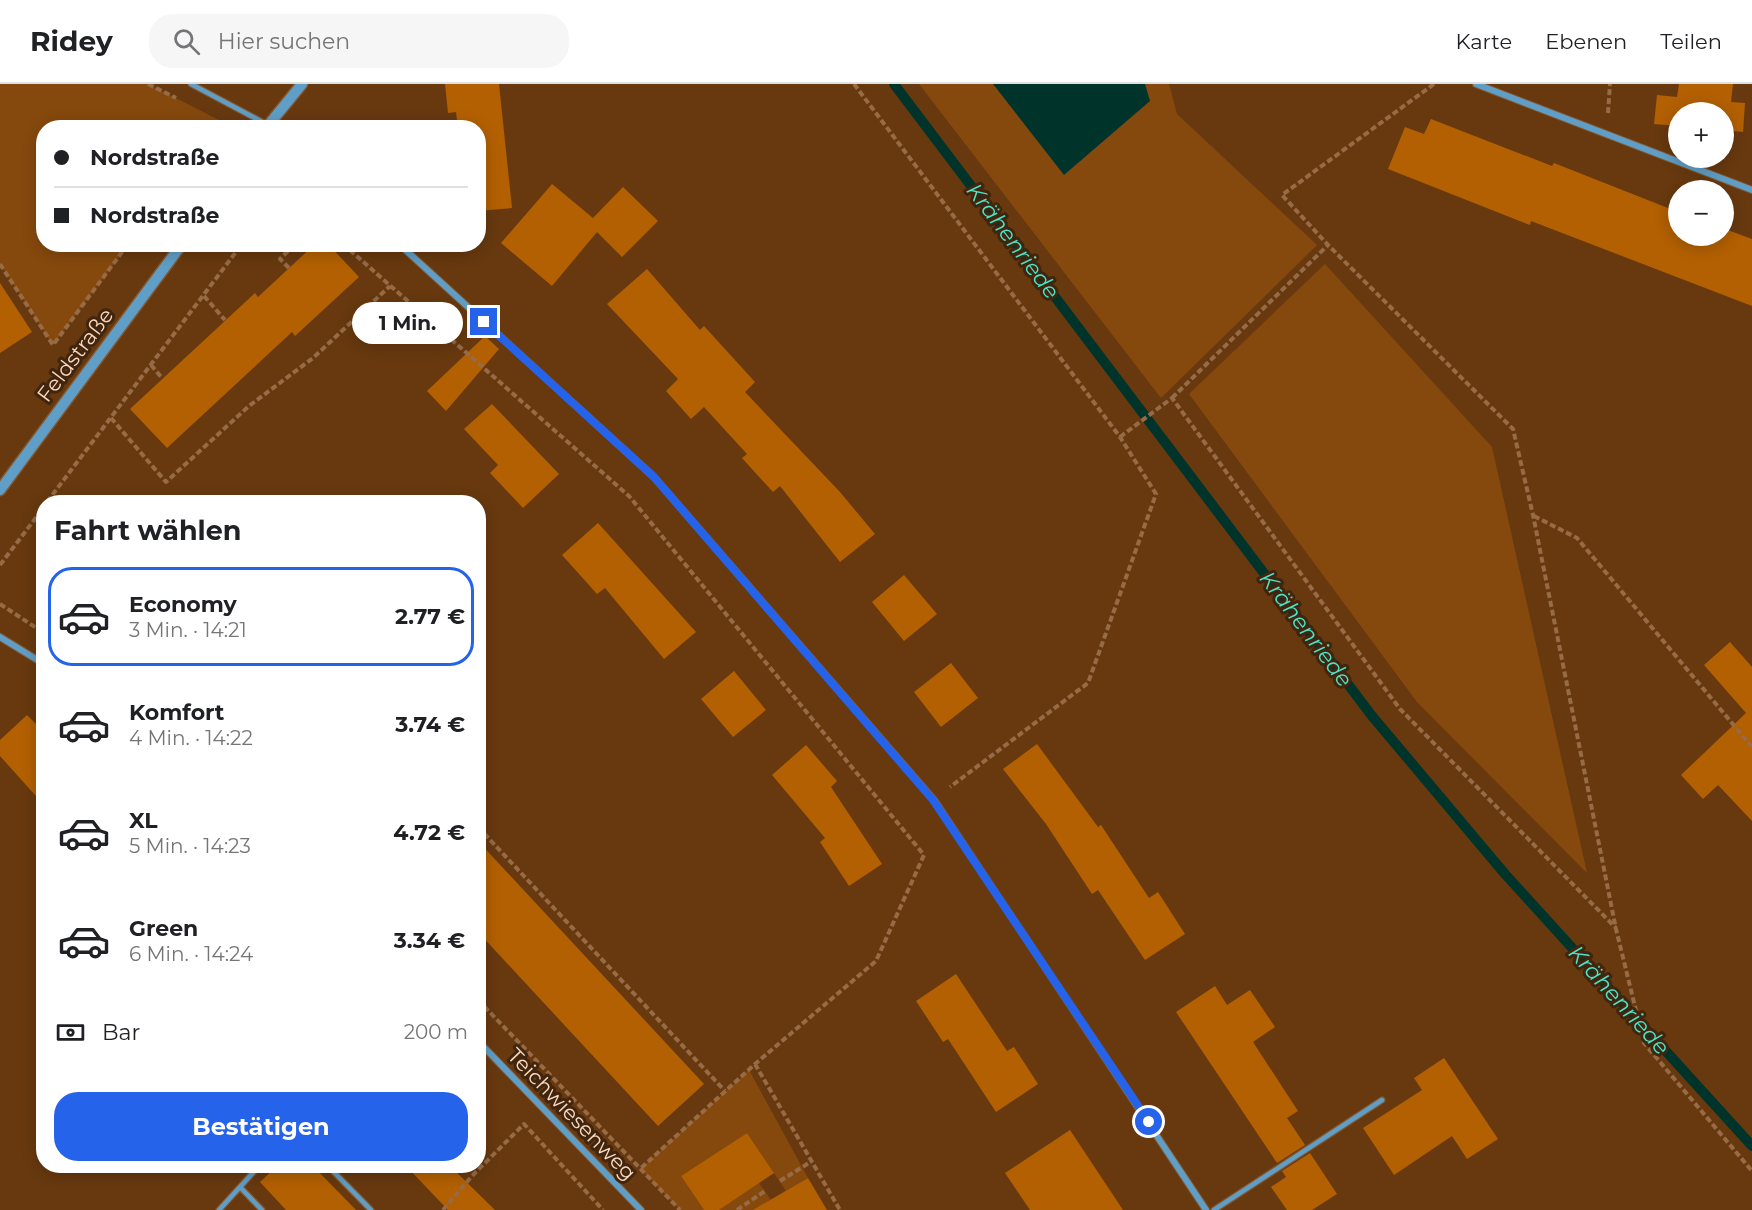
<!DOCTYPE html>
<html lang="de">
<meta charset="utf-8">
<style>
body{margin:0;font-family:Montserrat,sans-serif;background:#f6f6f6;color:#202124;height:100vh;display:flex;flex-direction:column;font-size:22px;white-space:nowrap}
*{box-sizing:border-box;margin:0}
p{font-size:20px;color:#757577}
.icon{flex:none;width:33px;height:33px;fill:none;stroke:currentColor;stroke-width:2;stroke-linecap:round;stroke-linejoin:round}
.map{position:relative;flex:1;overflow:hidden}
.sheet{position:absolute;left:36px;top:411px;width:450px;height:678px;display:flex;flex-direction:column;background:#fff;border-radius:24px;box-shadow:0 3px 15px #0003}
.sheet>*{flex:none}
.hud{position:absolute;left:36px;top:36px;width:450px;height:132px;border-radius:24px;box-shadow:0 3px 15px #0003;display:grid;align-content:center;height:132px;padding:0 18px;background:#fff}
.buttons{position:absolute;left:1668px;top:18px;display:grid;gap:12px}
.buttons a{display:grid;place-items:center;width:66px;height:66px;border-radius:50%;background:#fff;box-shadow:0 3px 15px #0003;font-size:30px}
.end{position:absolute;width:27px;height:27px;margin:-14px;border:8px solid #2563eb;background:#fff;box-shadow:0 0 0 3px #fff}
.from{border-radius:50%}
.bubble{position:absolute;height:42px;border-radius:21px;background:#fff;box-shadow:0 3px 15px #0003;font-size:20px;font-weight:700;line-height:42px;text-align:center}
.hud b{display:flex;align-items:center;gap:21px;height:57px;font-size:22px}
.hud b+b{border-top:2px solid #e0e0e0}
.hud i{width:15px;height:15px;background:#202124}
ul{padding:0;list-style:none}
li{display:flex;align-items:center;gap:18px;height:99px;margin:0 12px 9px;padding:0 6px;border:3px solid transparent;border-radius:24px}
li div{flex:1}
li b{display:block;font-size:22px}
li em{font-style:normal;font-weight:700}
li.on{border-color:#2563eb}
li>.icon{width:54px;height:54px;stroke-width:1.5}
h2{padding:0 18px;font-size:27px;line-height:72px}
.pay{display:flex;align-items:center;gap:15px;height:66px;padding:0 18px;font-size:22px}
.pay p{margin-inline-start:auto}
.primary-button{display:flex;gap:12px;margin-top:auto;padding:12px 18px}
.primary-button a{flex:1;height:69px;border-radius:24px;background:#2563eb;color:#fff;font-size:24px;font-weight:700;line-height:69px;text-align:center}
header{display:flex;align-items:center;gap:36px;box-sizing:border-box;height:84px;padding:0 30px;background:#fff;border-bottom:2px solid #e0e0e0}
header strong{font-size:28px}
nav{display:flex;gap:33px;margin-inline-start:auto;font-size:21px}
.search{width:420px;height:54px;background:#f6f6f6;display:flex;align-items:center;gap:15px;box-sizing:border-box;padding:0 21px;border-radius:24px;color:#757577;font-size:22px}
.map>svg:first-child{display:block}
.green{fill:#86490d}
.water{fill:#00342b}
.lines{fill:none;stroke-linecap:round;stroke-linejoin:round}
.stream{stroke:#00342b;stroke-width:10}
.building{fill:#b36002}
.service-casing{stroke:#855932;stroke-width:7}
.minor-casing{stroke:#855932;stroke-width:8}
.tertiary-casing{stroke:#855932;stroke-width:13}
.path{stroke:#966b46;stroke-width:4;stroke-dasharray:6 3;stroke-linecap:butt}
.service{stroke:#5f9fc7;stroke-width:4.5}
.minor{stroke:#5f9fc7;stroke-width:6}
.tertiary{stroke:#5f9fc7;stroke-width:10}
.route{stroke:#2563eb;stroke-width:8}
.labels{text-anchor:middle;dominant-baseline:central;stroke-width:6;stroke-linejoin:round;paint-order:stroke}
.street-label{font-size:21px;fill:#fbd7bd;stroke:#40250f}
.water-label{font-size:22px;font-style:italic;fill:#4be4c7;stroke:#40250f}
</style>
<header>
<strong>Ridey</strong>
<div class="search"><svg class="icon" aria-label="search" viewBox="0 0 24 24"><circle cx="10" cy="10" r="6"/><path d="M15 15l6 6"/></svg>Hier suchen</div>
<nav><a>Karte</a><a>Ebenen</a><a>Teilen</a></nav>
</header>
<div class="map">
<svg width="1752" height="1126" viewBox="0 0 1752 1126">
<rect width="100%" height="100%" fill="#68390f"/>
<path class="green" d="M 0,0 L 148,0 L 221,37 L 216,44 L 44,44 L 44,160 L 128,161 L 53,261 L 0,180 Z
M 919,0 L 1169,0 L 1177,30 L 1317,161 L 1161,314 Z
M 1325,180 L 1492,363 L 1587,789 L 1417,618 L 1189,310 Z
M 749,986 L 808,1094 L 786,1107 L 747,1049 L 681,1092 L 704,1126 L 680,1126 L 640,1085 Z
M 759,1099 L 771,1116 L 771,1126 L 719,1126 Z"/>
<path class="water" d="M 993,0 L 1145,0 L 1150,17 L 1064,91 Z"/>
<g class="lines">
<path class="stream" d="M 894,0 L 1372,632 L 1505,790 L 1752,1062"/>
</g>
<path class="building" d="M 445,0 L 499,0 L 512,124 L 478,127 L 478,44 L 458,44 L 456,28 L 448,29 Z
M 1679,0 L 1733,0 L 1731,18 L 1745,19 L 1743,48 L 1724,46 L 1724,28 L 1678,28 L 1678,42 L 1654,40 L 1657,11 L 1677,13 Z
M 1431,35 L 1552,82 L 1554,79 L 1678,128 L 1678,152 L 1724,152 L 1725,145 L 1752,155 L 1752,222 L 1531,137 L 1530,141 L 1388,85 L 1405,43 L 1424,50 Z
M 552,100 L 593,134 L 623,103 L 658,137 L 622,173 L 597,148 L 552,202 L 501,159 Z
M 315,160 L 328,160 L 359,193 L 295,252 L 292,248 L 167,364 L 130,325 L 255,209 L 258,213 Z
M 647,185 L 700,246 L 704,242 L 755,298 L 745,308 L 840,408 L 875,450 L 840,478 L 780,402 L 773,408 L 742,374 L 747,370 L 704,323 L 691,335 L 666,307 L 678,295 L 607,220 Z
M 0,199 L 32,248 L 0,269 Z
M 485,252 L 499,265 L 446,327 L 427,307 Z
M 492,320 L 559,390 L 523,424 L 490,389 L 498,381 L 464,345 Z
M 598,439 L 696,548 L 664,575 L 605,504 L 597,510 L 562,471 Z
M 904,491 L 937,530 L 904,557 L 872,518 Z
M 1730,558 L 1752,583 L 1752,737 L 1718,701 L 1703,715 L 1681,691 L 1746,629 L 1704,581 Z
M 951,579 L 978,614 L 941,643 L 914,608 Z
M 734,587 L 766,626 L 733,653 L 701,615 Z
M 27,631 L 44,648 L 44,721 L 0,672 L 0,656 Z
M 1037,660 L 1098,743 L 1101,741 L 1149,814 L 1158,808 L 1185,850 L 1145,876 L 1098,806 L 1092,810 L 1046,740 L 1003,685 Z
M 806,661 L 837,697 L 831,703 L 882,780 L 849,802 L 820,758 L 825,754 L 772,691 Z
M 478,757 L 704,1000 L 658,1042 L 478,848 Z
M 956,890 L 1007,967 L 1014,963 L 1038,1000 L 996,1028 L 948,955 L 943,958 L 916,917 Z
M 1215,902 L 1227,921 L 1250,906 L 1275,943 L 1253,958 L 1298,1027 L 1287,1034 L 1305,1061 L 1277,1079 L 1176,928 Z
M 1444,974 L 1498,1055 L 1467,1075 L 1452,1052 L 1394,1091 L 1363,1044 L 1422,1006 L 1414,994 Z
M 1070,1046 L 1123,1126 L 1030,1126 L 1005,1089 Z
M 747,1049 L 774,1089 L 719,1126 L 704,1126 L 681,1092 Z
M 1310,1069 L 1337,1110 L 1312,1126 L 1287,1126 L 1271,1103 L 1286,1093 L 1282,1087 Z
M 277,1082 L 313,1082 L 356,1126 L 286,1126 L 260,1098 Z
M 406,1082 L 450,1082 L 495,1126 L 448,1126 Z
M 808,1094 L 827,1126 L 753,1126 Z"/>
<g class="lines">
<defs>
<path id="service" d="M 191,0 L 268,41
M 328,1082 L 371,1126
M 240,1103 L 262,1126
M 219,1126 L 259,1082
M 1214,1126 L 1382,1016"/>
<path id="minor" d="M 1476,0 L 1752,106
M 399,160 L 654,393 L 934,716 L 1206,1126
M 0,553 L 44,580
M 478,957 L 641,1126"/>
<path id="tertiary" d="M 266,44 L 302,0
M 0,406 L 182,160"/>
</defs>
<use href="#service" class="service-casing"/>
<use href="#minor" class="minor-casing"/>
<use href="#tertiary" class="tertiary-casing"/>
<path class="path" d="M 148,0 L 176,14
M 854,0 L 1120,353 L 1156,410 L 1088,599 L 950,703
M 1434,0 L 1282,111 L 1328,161 L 1513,345 L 1533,431 L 1616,845 L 1644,959 L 1752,1087
M 1608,29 L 1610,0
M 343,160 L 629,412 L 924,771 L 876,877 L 755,980 L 640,1085
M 0,180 L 53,261 L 128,160
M 289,184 L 280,175 L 295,160
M 204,212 L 225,236
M 151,281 L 162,294
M 1172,314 L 1328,161
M 111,334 L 166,398 L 249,322 L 313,274 L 390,202
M 1120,353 L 1172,314 L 1400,625 L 1616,844
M 47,418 L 242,160
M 1534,432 L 1577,454 L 1752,663
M 0,481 L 44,423
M 0,520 L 44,549
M 478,743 L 725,1007
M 478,916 L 680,1126
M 755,980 L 840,1126
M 780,1097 L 812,1077
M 443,1126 L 472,1092 L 524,1040 L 603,1126
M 737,1126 L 765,1107"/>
<use href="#service" class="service"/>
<use href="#minor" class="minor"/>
<use href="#tertiary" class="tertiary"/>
</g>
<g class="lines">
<path class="route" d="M 484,238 L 654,393 L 933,716 L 1149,1038"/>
</g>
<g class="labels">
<g class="street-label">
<text transform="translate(75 271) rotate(-53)">Feldstraße</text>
<text transform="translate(572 1030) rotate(46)">Teichwiesenweg</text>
</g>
<g class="water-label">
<text transform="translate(1013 157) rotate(53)">Krähenriede</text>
<text transform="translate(1306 545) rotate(53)">Krähenriede</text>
<text transform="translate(1619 916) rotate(48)">Krähenriede</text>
</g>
</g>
</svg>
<div class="buttons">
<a>+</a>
<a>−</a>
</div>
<i class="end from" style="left:1149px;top:1038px"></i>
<i class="end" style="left:484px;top:238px"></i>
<div class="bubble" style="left:352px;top:218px;width:111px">1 Min.</div>
<div class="hud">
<b><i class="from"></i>Nordstraße</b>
<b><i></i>Nordstraße</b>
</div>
<section class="sheet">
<h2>Fahrt wählen</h2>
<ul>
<li class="on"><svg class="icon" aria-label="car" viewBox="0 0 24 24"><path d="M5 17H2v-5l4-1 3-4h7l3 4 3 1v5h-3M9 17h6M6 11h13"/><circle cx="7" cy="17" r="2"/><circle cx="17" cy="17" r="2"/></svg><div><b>Economy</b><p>3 Min. · 14:21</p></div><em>2.77 €</em></li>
<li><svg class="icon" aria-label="car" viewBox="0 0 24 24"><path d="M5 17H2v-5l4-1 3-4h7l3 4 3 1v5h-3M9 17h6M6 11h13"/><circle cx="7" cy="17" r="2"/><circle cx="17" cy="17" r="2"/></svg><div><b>Komfort</b><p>4 Min. · 14:22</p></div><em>3.74 €</em></li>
<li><svg class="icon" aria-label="car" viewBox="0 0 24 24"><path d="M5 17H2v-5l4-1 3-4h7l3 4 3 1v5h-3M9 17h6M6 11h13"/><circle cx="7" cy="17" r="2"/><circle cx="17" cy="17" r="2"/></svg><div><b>XL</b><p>5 Min. · 14:23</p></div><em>4.72 €</em></li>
<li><svg class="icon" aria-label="car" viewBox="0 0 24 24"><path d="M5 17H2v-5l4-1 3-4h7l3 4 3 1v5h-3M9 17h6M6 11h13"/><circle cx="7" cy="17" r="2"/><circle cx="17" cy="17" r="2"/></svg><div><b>Green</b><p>6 Min. · 14:24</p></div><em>3.34 €</em></li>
</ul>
<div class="pay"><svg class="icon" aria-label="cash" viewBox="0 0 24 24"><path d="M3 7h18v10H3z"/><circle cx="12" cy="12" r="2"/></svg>Bar<p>200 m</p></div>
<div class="primary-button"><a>Bestätigen</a></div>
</section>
</div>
